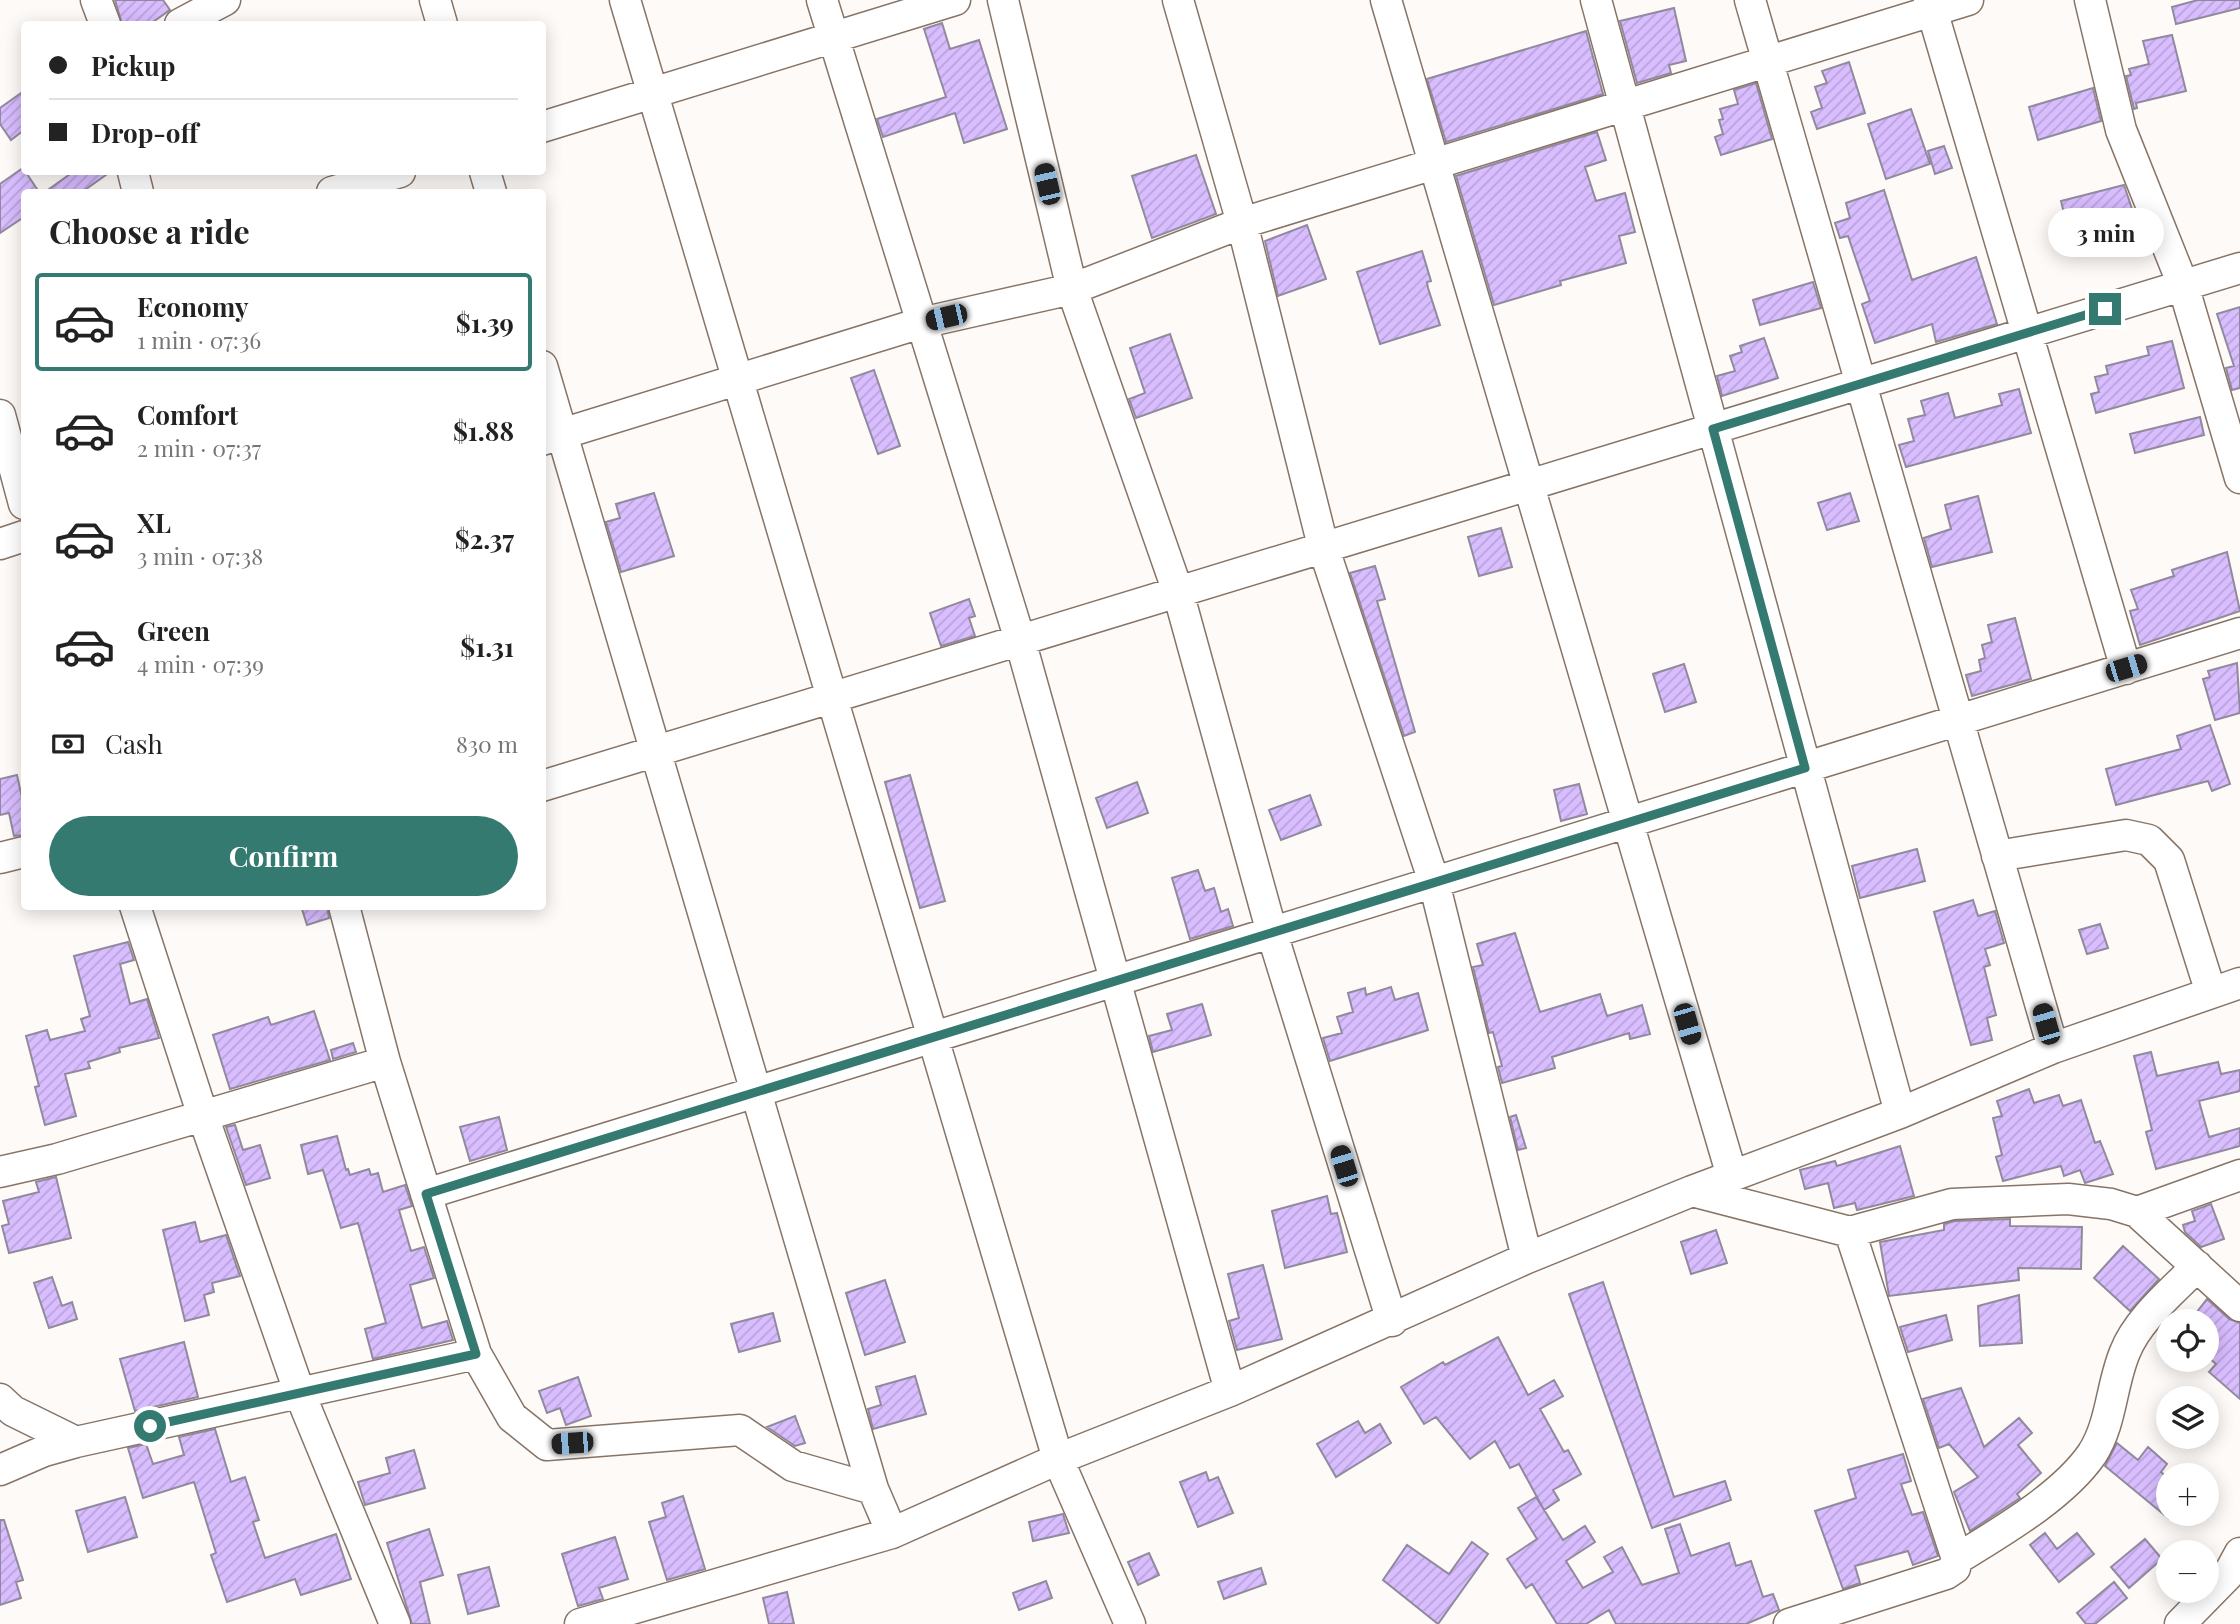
<!DOCTYPE html>
<meta charset="utf-8">
<style>
body{margin:0;font-family:"Playfair Display",serif;background:#f2f2f2;color:#222;height:100vh;display:flex;flex-direction:column;font-size:26px;white-space:nowrap}
*{box-sizing:border-box;margin:0}
p{font-size:23px;color:#767676}
.icon{flex:none;width:38px;height:38px;fill:none;stroke:currentColor;stroke-width:2;stroke-linecap:round;stroke-linejoin:round}
.map{position:relative;flex:1;overflow:hidden}
.drawer{position:absolute;left:21px;top:189px;width:525px;height:721px;display:flex;flex-direction:column;background:#fff;border-radius:7px;box-shadow:0 4px 18px #0003}
.drawer>*{flex:none}
.top-card{position:absolute;left:21px;top:21px;width:525px;height:154px;border-radius:7px;box-shadow:0 4px 18px #0003;display:grid;align-content:center;height:154px;padding:0 28px;background:#fff}
.buttons{position:absolute;left:2156px;top:1309px;display:grid;gap:14px}
.buttons a{display:grid;place-items:center;width:63px;height:63px;border-radius:50%;background:#fff;box-shadow:0 4px 18px #0003;font-size:35px}
.end{position:absolute;width:32px;height:32px;margin:-16px;border:9px solid #347a70;background:#fff;box-shadow:0 0 0 4px #fff}
.from{border-radius:50%}
.bubble{position:absolute;height:49px;border-radius:24px;background:#fff;box-shadow:0 4px 18px #0003;font-size:23px;font-weight:700;line-height:49px;text-align:center}
.car{position:absolute;width:21px;height:42px;margin:-21px -10px;border-radius:9px;box-shadow:0 0 5px 2px #0007;background:linear-gradient(#222 24%,#8ab4d8 0 40%,#222 0 76%,#8ab4d8 0 86%,#222 0)}
.top-card b{display:flex;align-items:center;gap:24px;height:66px;font-size:26px}
.top-card b+b{border-top:2px solid #e0e0e0}
.top-card i{width:18px;height:18px;background:#222}
ul{padding:0;list-style:none}
li{display:flex;align-items:center;gap:21px;height:98px;margin:0 14px 10px;padding:0 14px;border:4px solid transparent;border-radius:7px}
li div{flex:1}
li b{display:block;font-size:26px}
li em{font-style:normal;font-weight:700}
li.active{border-color:#347a70}
li>.icon{width:63px;height:63px;stroke-width:1.5}
h2{padding:0 28px;font-size:32px;line-height:84px}
.pay{display:flex;align-items:center;gap:18px;height:77px;padding:0 28px;font-size:26px}
.pay p{margin-inline-start:auto}
.primary-button{display:flex;gap:14px;margin-top:auto;padding:14px 28px}
.primary-button a{flex:1;height:80px;border-radius:42px;background:#347a70;color:#fff;font-size:28px;font-weight:700;line-height:80px;text-align:center}
.map>svg:first-child{display:block}
.building{fill:url(#building-hatch);stroke:#918a9e;stroke-width:2}
.lines{fill:none;stroke-linecap:round;stroke-linejoin:round}
.minor-casing{stroke:#877466;stroke-width:33}
.minor{stroke:#fff;stroke-width:30}
.route{stroke:#347a70;stroke-width:9}
</style>
<div class="map">
<svg width="2240" height="1624" viewBox="0 0 2240 1624">
<defs>
<pattern id="building-hatch" width="6" height="6" patternUnits="userSpaceOnUse" patternTransform="scale(1.75)"><rect width="6" height="6" fill="#d8bdff"/><path d="M-1 1l2-2M0 6l6-6M5 7l2-2" fill="none" stroke="#baa2da"/></pattern>
</defs>
<rect width="100%" height="100%" fill="#fefaf7"/>
<path class="building" d="M 115,0 L 163,0 L 170,10 L 150,24 L 122,24 Z
M 2198,0 L 2240,0 L 2240,8 L 2176,24 L 2172,7 Z
M 1674,8 L 1686,61 L 1669,65 L 1671,73 L 1637,83 L 1620,21 Z
M 942,23 L 950,49 L 979,40 L 1007,129 L 964,143 L 955,113 L 883,137 L 877,119 L 946,97 L 924,29 Z
M 1586,31 L 1603,94 L 1446,142 L 1427,79 Z
M 2172,35 L 2186,91 L 2136,103 L 2137,108 L 2134,109 L 2126,76 L 2131,75 L 2129,69 L 2149,64 L 2143,41 Z
M 1849,62 L 1865,113 L 1817,129 L 1811,112 L 1822,108 L 1815,87 L 1827,83 L 1822,71 Z
M 1756,83 L 1772,139 L 1721,155 L 1715,137 L 1723,134 L 1719,120 L 1723,119 L 1720,109 L 1738,104 L 1734,90 Z
M 2093,88 L 2101,121 L 2038,140 L 2029,107 Z
M 24,91 L 24,130 L 11,140 L 0,124 L 0,108 Z
M 1911,109 L 1930,164 L 1886,179 L 1868,124 Z
M 1597,132 L 1606,160 L 1585,167 L 1596,201 L 1625,193 L 1635,232 L 1619,236 L 1626,263 L 1560,281 L 1561,285 L 1494,305 L 1456,176 Z
M 1944,146 L 1952,168 L 1935,174 L 1928,151 Z
M 1196,155 L 1216,214 L 1152,238 L 1132,176 Z
M 23,168 L 39,192 L 24,192 L 24,217 L 0,233 L 0,184 Z
M 73,172 L 110,172 L 82,192 L 45,192 Z
M 2124,185 L 2135,218 L 2069,234 L 2061,201 Z
M 1884,190 L 1912,280 L 1976,257 L 1997,324 L 1936,342 L 1932,324 L 1875,343 L 1862,304 L 1870,301 L 1848,236 L 1840,238 L 1835,223 L 1850,218 L 1846,203 Z
M 1307,225 L 1326,279 L 1278,296 L 1265,241 Z
M 1422,251 L 1431,281 L 1427,282 L 1428,288 L 1440,325 L 1380,344 L 1357,272 Z
M 1813,282 L 1821,308 L 1760,325 L 1753,300 Z
M 2240,307 L 2240,388 L 2232,390 L 2226,368 L 2234,366 L 2217,314 Z
M 1170,334 L 1192,398 L 1136,418 L 1129,399 L 1145,393 L 1130,348 Z
M 1764,338 L 1778,378 L 1722,396 L 1717,376 L 1735,371 L 1730,356 L 1742,352 L 1740,346 Z
M 2172,341 L 2184,388 L 2096,413 L 2091,394 L 2099,392 L 2095,377 L 2108,374 L 2106,366 L 2149,355 L 2147,347 Z
M 874,370 L 900,446 L 878,454 L 851,378 Z
M 2019,389 L 2031,433 L 1906,467 L 1899,445 L 1914,441 L 1908,419 L 1925,415 L 1921,401 L 1948,393 L 1955,418 L 2002,405 L 1999,394 Z
M 2200,417 L 2204,435 L 2135,453 L 2130,434 Z
M 654,493 L 674,556 L 621,572 L 606,522 L 620,518 L 616,504 Z
M 1850,493 L 1859,521 L 1827,530 L 1818,503 Z
M 1978,496 L 1992,552 L 1932,567 L 1924,538 L 1951,529 L 1945,505 Z
M 1501,528 L 1512,567 L 1479,576 L 1468,537 Z
M 2227,552 L 2240,611 L 2140,645 L 2130,611 L 2138,609 L 2131,590 L 2174,576 L 2172,570 Z
M 1375,566 L 1385,599 L 1377,601 L 1415,732 L 1404,736 L 1350,573 Z
M 969,599 L 975,616 L 969,618 L 975,636 L 941,646 L 930,613 Z
M 2015,618 L 2031,679 L 1972,696 L 1966,675 L 1981,671 L 1979,660 L 1985,658 L 1982,645 L 1992,642 L 1988,625 Z
M 2237,663 L 2240,713 L 2215,720 L 2203,679 L 2210,677 L 2208,671 Z
M 1684,664 L 1696,702 L 1665,712 L 1653,674 Z
M 2210,725 L 2230,784 L 2212,791 L 2208,781 L 2116,805 L 2106,769 L 2181,749 L 2177,736 Z
M 17,775 L 24,807 L 24,835 L 14,836 L 9,813 L 0,815 L 0,779 Z
M 910,775 L 945,901 L 920,908 L 885,782 Z
M 1137,782 L 1148,813 L 1107,828 L 1096,798 Z
M 1579,784 L 1587,814 L 1561,821 L 1554,790 Z
M 1310,795 L 1321,825 L 1281,840 L 1269,810 Z
M 1917,849 L 1925,881 L 1860,898 L 1852,866 Z
M 1198,870 L 1205,891 L 1214,888 L 1221,912 L 1228,909 L 1233,926 L 1190,939 L 1172,878 Z
M 1973,900 L 1978,916 L 1995,911 L 2004,943 L 1985,949 L 1990,965 L 1984,967 L 1996,1015 L 1987,1018 L 1992,1040 L 1971,1045 L 1934,912 Z
M 301,906 L 327,906 L 329,918 L 307,925 Z
M 2100,924 L 2108,948 L 2087,954 L 2079,930 Z
M 1515,933 L 1540,1012 L 1600,994 L 1607,1016 L 1642,1005 L 1650,1034 L 1630,1039 L 1629,1033 L 1552,1057 L 1555,1068 L 1502,1083 L 1498,1067 L 1502,1066 L 1493,1032 L 1489,1033 L 1473,967 L 1483,965 L 1477,944 Z
M 128,942 L 134,960 L 120,964 L 130,1004 L 147,999 L 159,1038 L 119,1048 L 120,1052 L 88,1062 L 90,1068 L 65,1074 L 76,1116 L 45,1125 L 35,1087 L 39,1086 L 26,1036 L 47,1030 L 50,1040 L 85,1031 L 81,1019 L 90,1016 L 74,956 Z
M 1391,987 L 1395,1000 L 1418,993 L 1428,1030 L 1330,1061 L 1323,1038 L 1342,1033 L 1337,1017 L 1353,1012 L 1348,993 L 1365,988 L 1366,995 Z
M 1202,1004 L 1211,1035 L 1153,1052 L 1149,1036 L 1172,1030 L 1167,1014 Z
M 314,1011 L 330,1060 L 230,1089 L 213,1035 L 268,1017 L 271,1025 Z
M 353,1043 L 356,1052 L 333,1059 L 331,1050 Z
M 2151,1052 L 2157,1076 L 2218,1062 L 2221,1074 L 2240,1070 L 2240,1091 L 2199,1101 L 2209,1137 L 2240,1128 L 2240,1146 L 2156,1169 L 2146,1132 L 2152,1130 L 2134,1056 Z
M 2029,1089 L 2034,1103 L 2059,1095 L 2063,1106 L 2081,1100 L 2095,1143 L 2100,1141 L 2113,1174 L 2085,1183 L 2080,1170 L 2064,1176 L 2061,1166 L 2003,1181 L 1996,1157 L 2002,1155 L 1993,1118 L 2002,1116 L 1997,1101 Z
M 1516,1115 L 1526,1148 L 1518,1150 L 1510,1117 Z
M 499,1117 L 507,1150 L 470,1161 L 460,1127 Z
M 235,1125 L 243,1150 L 260,1145 L 270,1178 L 246,1185 L 226,1127 Z
M 337,1136 L 346,1170 L 348,1169 L 350,1175 L 369,1169 L 371,1175 L 378,1173 L 383,1192 L 405,1185 L 412,1206 L 399,1210 L 411,1251 L 424,1247 L 434,1278 L 410,1285 L 422,1328 L 447,1321 L 453,1340 L 373,1359 L 365,1329 L 386,1323 L 358,1223 L 341,1228 L 323,1170 L 308,1174 L 301,1145 Z
M 1900,1146 L 1914,1196 L 1857,1210 L 1855,1203 L 1834,1208 L 1828,1183 L 1805,1189 L 1800,1170 L 1835,1161 L 1837,1166 Z
M 56,1177 L 71,1238 L 9,1253 L 2,1226 L 9,1224 L 3,1201 L 39,1192 L 36,1182 Z
M 1327,1196 L 1331,1214 L 1337,1213 L 1347,1252 L 1285,1268 L 1272,1211 Z
M 2211,1204 L 2224,1239 L 2201,1247 L 2185,1232 L 2183,1225 L 2195,1221 L 2192,1211 Z
M 2010,1219 L 2010,1226 L 2082,1227 L 2081,1269 L 2018,1268 L 2019,1280 L 1889,1296 L 1880,1242 L 1944,1230 L 1944,1224 L 1955,1221 Z
M 195,1222 L 200,1242 L 226,1235 L 240,1276 L 212,1283 L 214,1292 L 204,1295 L 209,1315 L 185,1321 L 163,1230 Z
M 1716,1230 L 1727,1263 L 1691,1274 L 1681,1242 Z
M 2123,1246 L 2159,1279 L 2130,1311 L 2094,1278 Z
M 1263,1265 L 1282,1339 L 1237,1350 L 1229,1321 L 1239,1318 L 1228,1274 Z
M 52,1277 L 62,1306 L 72,1302 L 77,1319 L 49,1328 L 34,1283 Z
M 885,1280 L 905,1342 L 865,1355 L 846,1293 Z
M 1603,1282 L 1674,1497 L 1725,1481 L 1731,1500 L 1652,1528 L 1569,1294 Z
M 2019,1295 L 2022,1343 L 1980,1346 L 1978,1306 Z
M 2207,1299 L 2229,1319 L 2240,1323 L 2240,1399 L 2209,1372 L 2216,1364 L 2207,1356 L 2207,1321 L 2190,1321 Z
M 773,1313 L 780,1341 L 739,1352 L 731,1324 Z
M 1946,1315 L 1952,1340 L 1908,1352 L 1900,1327 Z
M 1498,1337 L 1528,1395 L 1554,1380 L 1563,1396 L 1540,1409 L 1564,1452 L 1568,1450 L 1581,1474 L 1553,1490 L 1559,1500 L 1544,1510 L 1519,1464 L 1510,1468 L 1495,1441 L 1470,1459 L 1436,1417 L 1424,1424 L 1401,1387 L 1443,1362 L 1445,1365 Z
M 184,1342 L 198,1397 L 135,1411 L 120,1359 Z
M 915,1376 L 926,1414 L 873,1429 L 868,1409 L 881,1405 L 876,1387 Z
M 578,1377 L 591,1416 L 566,1425 L 560,1408 L 547,1413 L 539,1391 Z
M 1961,1388 L 1984,1447 L 2019,1418 L 2032,1433 L 2018,1445 L 2041,1473 L 2017,1494 L 2020,1498 L 1970,1531 L 1954,1492 L 1978,1477 L 1949,1444 L 1939,1448 L 1923,1399 Z
M 795,1416 L 805,1443 L 795,1446 L 767,1427 Z
M 1358,1421 L 1365,1433 L 1380,1424 L 1391,1443 L 1336,1477 L 1317,1444 Z
M 215,1429 L 231,1482 L 245,1477 L 259,1520 L 253,1522 L 265,1558 L 336,1534 L 351,1579 L 301,1595 L 295,1579 L 227,1602 L 211,1555 L 216,1553 L 194,1482 L 143,1498 L 128,1448 L 146,1444 L 153,1464 L 184,1455 L 179,1437 Z
M 2117,1443 L 2138,1460 L 2148,1447 L 2167,1464 L 2161,1472 L 2168,1478 L 2168,1518 L 2105,1466 Z
M 414,1450 L 425,1488 L 365,1505 L 358,1482 L 390,1473 L 386,1458 Z
M 1903,1454 L 1911,1481 L 1901,1484 L 1912,1515 L 1923,1512 L 1938,1556 L 1913,1565 L 1908,1551 L 1855,1566 L 1860,1583 L 1843,1589 L 1815,1511 L 1856,1498 L 1848,1470 Z
M 1206,1472 L 1209,1481 L 1218,1477 L 1233,1513 L 1198,1527 L 1180,1482 Z
M 683,1496 L 705,1569 L 667,1580 L 649,1522 L 666,1517 L 662,1503 Z
M 125,1497 L 137,1537 L 88,1552 L 76,1511 Z
M 1536,1497 L 1563,1540 L 1585,1526 L 1595,1542 L 1566,1561 L 1583,1588 L 1613,1572 L 1604,1557 L 1622,1547 L 1642,1585 L 1679,1573 L 1665,1529 L 1680,1524 L 1691,1556 L 1729,1543 L 1736,1566 L 1751,1561 L 1763,1597 L 1773,1594 L 1779,1610 L 1746,1624 L 1616,1624 L 1609,1610 L 1586,1624 L 1557,1624 L 1532,1584 L 1526,1588 L 1507,1559 L 1537,1539 L 1518,1508 Z
M 1063,1514 L 1069,1533 L 1033,1541 L 1029,1522 Z
M 0,1520 L 4,1520 L 23,1580 L 16,1582 L 21,1598 L 0,1605 Z
M 429,1529 L 443,1575 L 420,1582 L 430,1624 L 412,1624 L 387,1543 Z
M 2045,1533 L 2057,1549 L 2077,1533 L 2094,1554 L 2059,1582 L 2030,1545 Z
M 615,1537 L 628,1579 L 599,1588 L 603,1599 L 578,1606 L 562,1554 Z
M 2145,1539 L 2162,1559 L 2129,1588 L 2111,1567 Z
M 1472,1542 L 1488,1554 L 1438,1624 L 1383,1580 L 1407,1545 L 1449,1574 Z
M 1149,1553 L 1159,1575 L 1138,1585 L 1128,1562 Z
M 489,1567 L 499,1606 L 468,1614 L 458,1575 Z
M 1261,1568 L 1266,1584 L 1224,1599 L 1218,1582 Z
M 1046,1581 L 1052,1598 L 1019,1610 L 1013,1593 Z
M 2114,1582 L 2127,1598 L 2095,1624 L 2086,1624 L 2077,1613 Z
M 787,1592 L 794,1624 L 769,1624 L 763,1598 Z"/>
<g class="lines">
<defs>
<path id="minor" d="M 96,0 L 105,24
M 435,0 L 442,24
M 625,0 L 1058,1459 L 1130,1624
M 822,0 L 1020,640 L 1230,1391
M 1003,0 L 1072,289 L 1178,592 L 1272,933 L 1392,1321
M 1178,0 L 1242,223 L 1323,546 L 1434,882 L 1527,1258
M 1386,0 L 1732,1176
M 1596,0 L 1900,1113
M 1750,0 L 2053,1048
M 1929,0 L 2126,669
M 2090,0 L 2121,130 L 2183,285 L 2240,478
M 180,24 L 225,0
M 542,127 L 955,0
M 133,172 L 138,192
M 485,172 L 491,192
M 332,192 L 400,172
M 542,366 L 873,1489
M 0,415 L 24,504
M 542,440 L 921,323 L 1072,289 L 1242,223 L 1968,0
M 0,544 L 24,536
M 542,786 L 2240,268
M 1997,856 L 2126,835 L 2149,840 L 2169,860 L 2211,993
M 0,858 L 24,852
M 135,906 L 203,1116 L 300,1394 L 395,1624
M 344,906 L 385,1062 L 476,1354 L 512,1417 L 547,1445 L 740,1430 L 793,1466 L 873,1489 L 892,1533 L 1058,1459 L 1230,1391 L 1527,1258 L 1692,1191 L 1900,1113 L 2053,1048 L 2240,983
M 0,1172 L 57,1159 L 385,1062
M 1692,1191 L 1850,1232 L 1952,1204 L 2068,1199 L 2111,1204 L 2137,1212 L 2240,1175
M 426,1194 L 2240,633
M 2137,1212 L 2240,1306
M 0,1399 L 13,1411 L 76,1442
M 0,1470 L 44,1451 L 76,1442 L 476,1354
M 1957,1559 C 2001,1532 2063,1496 2092,1454 C 2112,1423 2111,1385 2125,1352 C 2138,1319 2173,1291 2197,1266
M 580,1624 L 892,1533
M 1789,1624 L 1946,1574 L 1955,1568 L 1957,1559 L 1850,1232
M 2180,1624 L 2228,1575 L 2240,1553"/>
</defs>
<use href="#minor" class="minor-casing"/>
<use href="#minor" class="minor"/>
</g>
<g class="lines">
<path class="route" d="M 150,1426 L 476,1354 L 426,1194 L 1805,768 L 1713,429 L 2105,309"/>
</g>
</svg>
<div class="buttons">
<a><svg class="icon" aria-label="locate" viewBox="0 0 24 24"><circle cx="12" cy="12" r="6"/><path d="M12 2v4M12 18v4M2 12h4M18 12h4"/></svg></a>
<a><svg class="icon" aria-label="layers" viewBox="0 0 24 24"><path d="M12 4l9 5-9 5-9-5zM3 14l9 5 9-5"/></svg></a>
<a>+</a>
<a>−</a>
</div>
<i class="end from" style="left:150px;top:1426px"></i>
<i class="end" style="left:2105px;top:309px"></i>
<div class="bubble" style="left:2048px;top:208px;width:116px">3 min</div>
<i class="car" style="left:1047px;top:184px;rotate:347deg"></i>
<i class="car" style="left:946px;top:317px;rotate:257deg"></i>
<i class="car" style="left:2126px;top:668px;rotate:73deg"></i>
<i class="car" style="left:1687px;top:1024px;rotate:164deg"></i>
<i class="car" style="left:2046px;top:1024px;rotate:344deg"></i>
<i class="car" style="left:1344px;top:1166px;rotate:343deg"></i>
<i class="car" style="left:572px;top:1443px;rotate:266deg"></i>
<div class="top-card">
<b><i class="from"></i>Pickup</b>
<b><i></i>Drop-off</b>
</div>
<section class="drawer">
<h2>Choose a ride</h2>
<ul>
<li class="active"><svg class="icon" aria-label="car" viewBox="0 0 24 24"><path d="M5 17H2v-5l4-1 3-4h7l3 4 3 1v5h-3M9 17h6M6 11h13"/><circle cx="7" cy="17" r="2"/><circle cx="17" cy="17" r="2"/></svg><div><b>Economy</b><p>1 min · 07:36</p></div><em>$1.39</em></li>
<li><svg class="icon" aria-label="car" viewBox="0 0 24 24"><path d="M5 17H2v-5l4-1 3-4h7l3 4 3 1v5h-3M9 17h6M6 11h13"/><circle cx="7" cy="17" r="2"/><circle cx="17" cy="17" r="2"/></svg><div><b>Comfort</b><p>2 min · 07:37</p></div><em>$1.88</em></li>
<li><svg class="icon" aria-label="car" viewBox="0 0 24 24"><path d="M5 17H2v-5l4-1 3-4h7l3 4 3 1v5h-3M9 17h6M6 11h13"/><circle cx="7" cy="17" r="2"/><circle cx="17" cy="17" r="2"/></svg><div><b>XL</b><p>3 min · 07:38</p></div><em>$2.37</em></li>
<li><svg class="icon" aria-label="car" viewBox="0 0 24 24"><path d="M5 17H2v-5l4-1 3-4h7l3 4 3 1v5h-3M9 17h6M6 11h13"/><circle cx="7" cy="17" r="2"/><circle cx="17" cy="17" r="2"/></svg><div><b>Green</b><p>4 min · 07:39</p></div><em>$1.31</em></li>
</ul>
<div class="pay"><svg class="icon" aria-label="cash" viewBox="0 0 24 24"><path d="M3 7h18v10H3z"/><circle cx="12" cy="12" r="2"/></svg>Cash<p>830 m</p></div>
<div class="primary-button"><a>Confirm</a></div>
</section>
</div>
